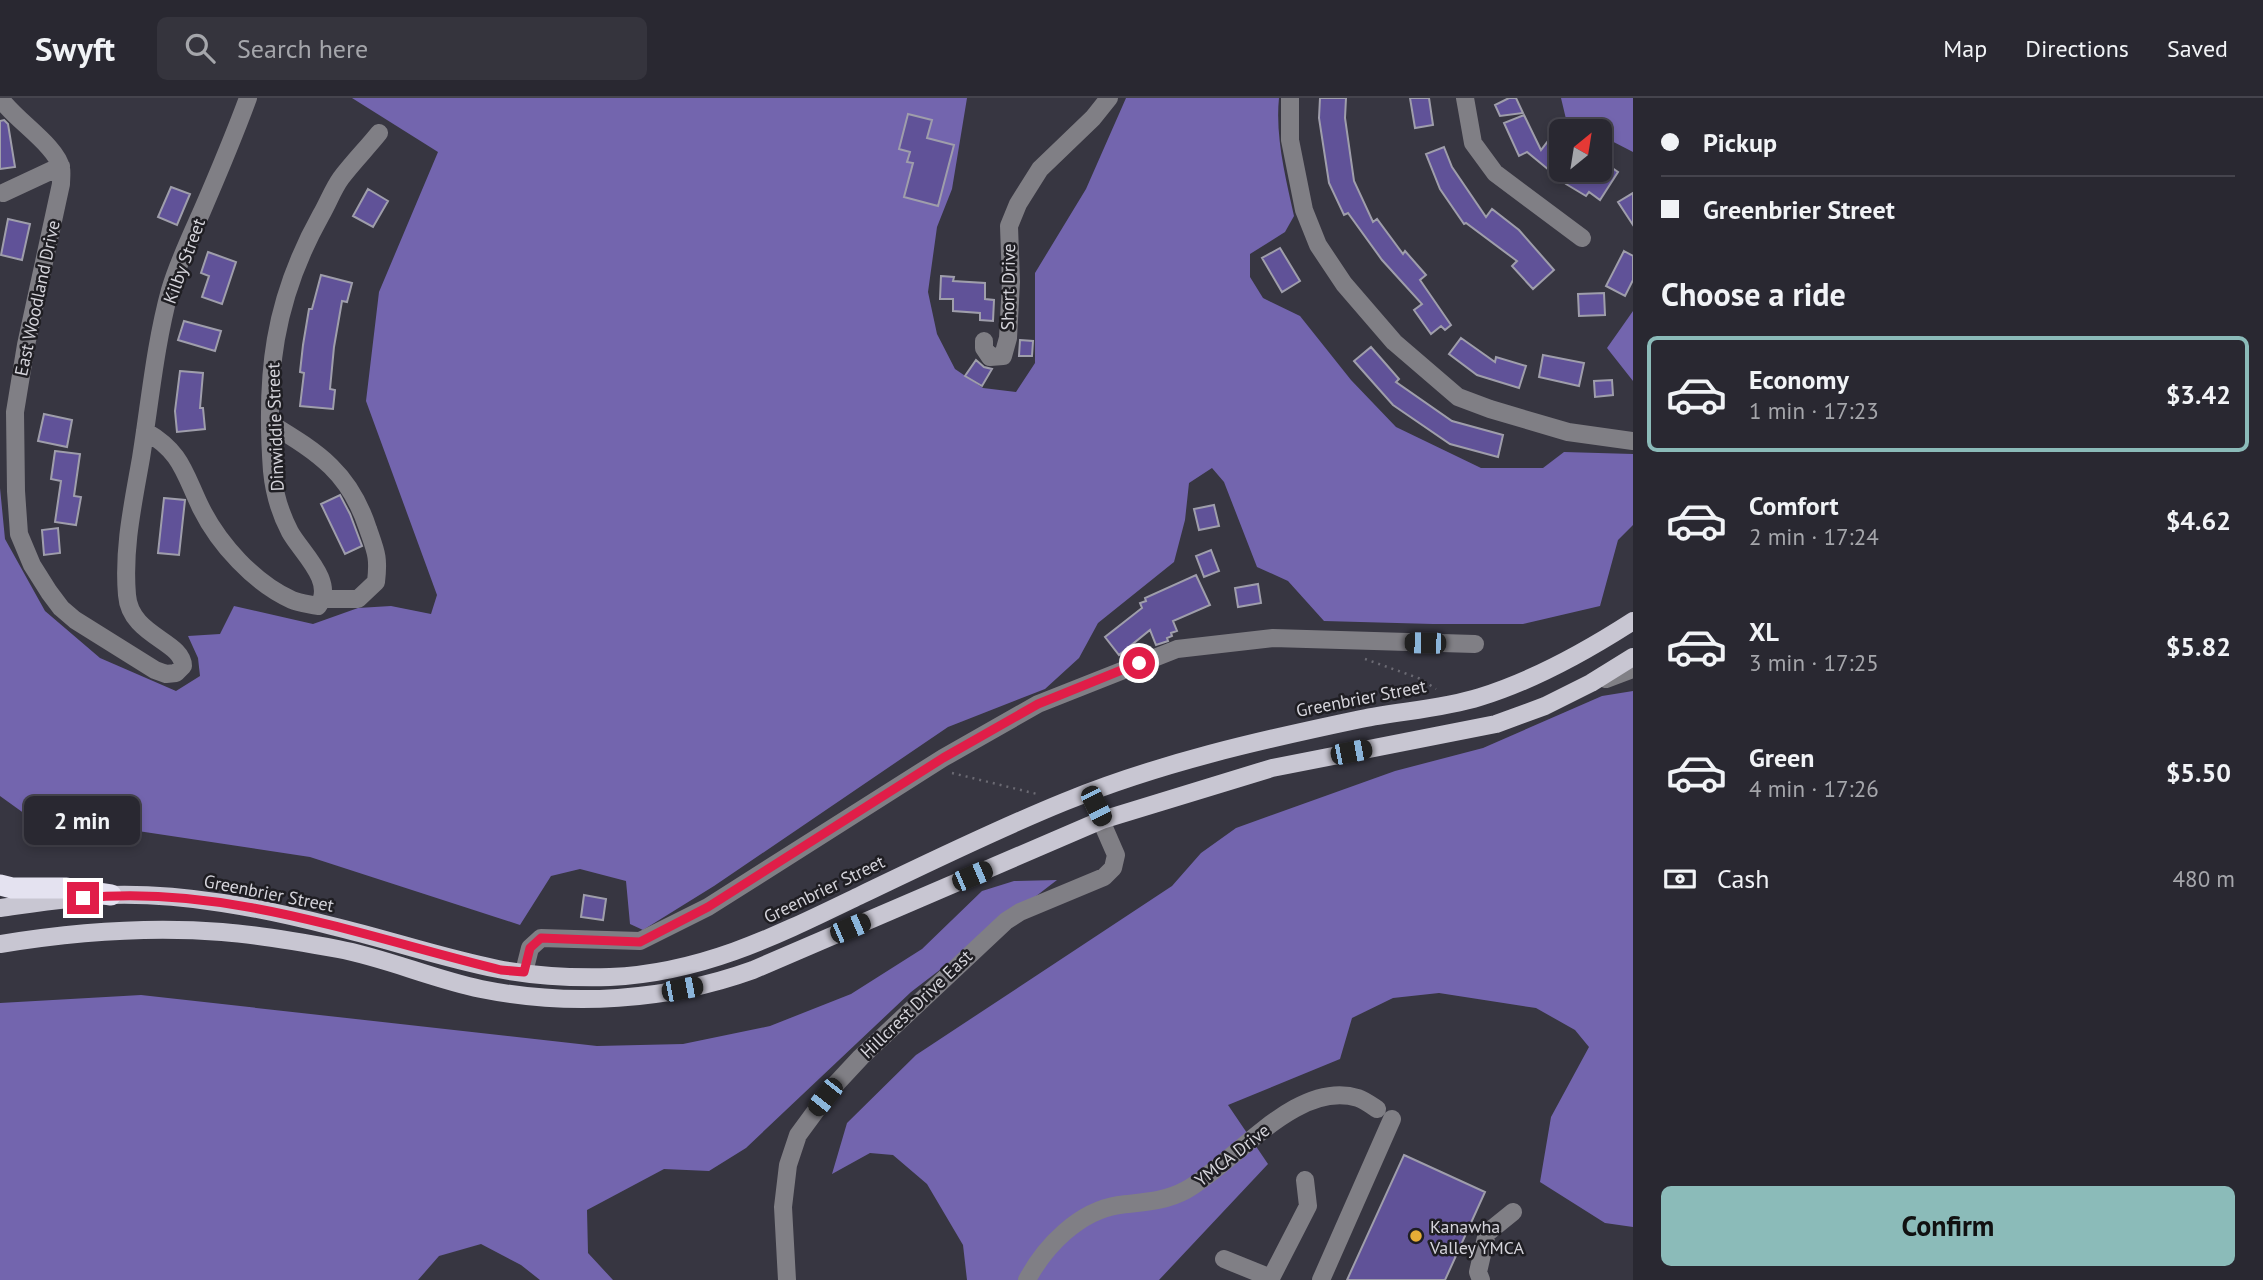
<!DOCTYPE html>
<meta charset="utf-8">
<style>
body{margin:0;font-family:"PT Sans",sans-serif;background:#35343d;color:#f1f3f6;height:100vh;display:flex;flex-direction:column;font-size:26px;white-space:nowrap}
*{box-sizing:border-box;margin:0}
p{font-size:23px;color:#a5a6ab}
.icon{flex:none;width:38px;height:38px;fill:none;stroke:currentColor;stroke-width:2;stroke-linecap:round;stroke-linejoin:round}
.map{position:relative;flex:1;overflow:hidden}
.sheet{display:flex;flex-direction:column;background:#292831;width:630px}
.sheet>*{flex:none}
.hud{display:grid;align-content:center;height:154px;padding:0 28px;background:#292831}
.needle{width:46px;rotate:30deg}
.fabs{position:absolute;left:1549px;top:21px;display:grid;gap:14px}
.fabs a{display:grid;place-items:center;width:63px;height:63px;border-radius:10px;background:#292831;box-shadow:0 4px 10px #0003,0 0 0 2px #45444d;font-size:35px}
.end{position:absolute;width:32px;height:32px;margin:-16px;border:9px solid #e11d48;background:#fff;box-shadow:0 0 0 4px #fff}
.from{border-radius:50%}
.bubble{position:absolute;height:49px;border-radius:10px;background:#292831;box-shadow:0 4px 10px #0003,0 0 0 2px #45444d;font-size:23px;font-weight:700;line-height:49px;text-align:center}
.car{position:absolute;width:21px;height:42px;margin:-21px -10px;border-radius:9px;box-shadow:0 0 5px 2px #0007;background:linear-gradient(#222 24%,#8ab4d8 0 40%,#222 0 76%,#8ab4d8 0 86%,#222 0)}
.hud b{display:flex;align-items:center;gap:24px;height:66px;font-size:26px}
.hud b+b{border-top:2px solid #45444d}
.hud i{width:18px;height:18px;background:#f1f3f6}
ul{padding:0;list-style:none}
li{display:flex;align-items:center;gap:21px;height:116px;margin:0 14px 10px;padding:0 14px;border:4px solid transparent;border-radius:10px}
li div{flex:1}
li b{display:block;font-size:26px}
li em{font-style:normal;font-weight:700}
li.current{border-color:#8bbbb9}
li>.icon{width:63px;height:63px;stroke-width:1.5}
h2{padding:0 28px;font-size:32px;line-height:84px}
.pay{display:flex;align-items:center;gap:18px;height:77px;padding:0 28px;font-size:26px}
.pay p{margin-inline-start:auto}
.action{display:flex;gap:14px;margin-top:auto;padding:14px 28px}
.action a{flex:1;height:80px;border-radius:10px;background:#8bbbb9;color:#111;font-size:28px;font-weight:700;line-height:80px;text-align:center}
header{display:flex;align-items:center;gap:42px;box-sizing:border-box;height:98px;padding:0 35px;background:#292831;border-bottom:2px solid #45444d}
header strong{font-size:33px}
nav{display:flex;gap:38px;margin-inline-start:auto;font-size:24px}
.search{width:490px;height:63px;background:#35343d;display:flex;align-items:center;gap:18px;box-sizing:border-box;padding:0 24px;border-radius:10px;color:#a5a6ab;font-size:26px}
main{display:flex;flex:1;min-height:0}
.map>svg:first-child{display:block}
.forest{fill:#7365ae}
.building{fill:#605298;stroke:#9f9eab;stroke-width:2}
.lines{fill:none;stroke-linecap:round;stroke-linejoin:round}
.path{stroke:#6b6a73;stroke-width:2.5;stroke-dasharray:2 5;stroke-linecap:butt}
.minor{stroke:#807f85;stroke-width:18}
.major{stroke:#c8c6d2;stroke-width:18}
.highway{stroke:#e4e2f0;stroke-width:21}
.route{stroke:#e11d48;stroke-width:9}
.poi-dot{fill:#e6ac36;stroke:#1f1e23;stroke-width:2.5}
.labels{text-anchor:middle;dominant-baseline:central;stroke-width:5;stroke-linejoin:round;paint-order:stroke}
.street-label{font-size:18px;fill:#d5d4db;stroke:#1f1e23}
.poi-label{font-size:18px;fill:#d5d4db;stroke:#1f1e23;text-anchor:start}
</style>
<header>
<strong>Swyft</strong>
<div class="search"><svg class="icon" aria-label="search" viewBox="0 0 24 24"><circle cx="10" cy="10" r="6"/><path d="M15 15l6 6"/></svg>Search here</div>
<nav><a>Map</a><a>Directions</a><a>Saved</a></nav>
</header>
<main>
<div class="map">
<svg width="1633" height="1182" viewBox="0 0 1633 1182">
<rect width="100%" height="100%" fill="#373641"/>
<path class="forest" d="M 352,0 L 967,0 L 952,91 L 937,129 L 928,194 L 937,236 L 955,271 L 983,290 L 1016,294 L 1035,265 L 1035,175 L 1086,91 L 1126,0 L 1279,0 C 1275,39 1286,81 1294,118 L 1285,134 L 1250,156 L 1250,179 L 1263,200 L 1300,218 L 1351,282 L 1396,329 L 1481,370 L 1543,370 L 1564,354 L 1633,356 L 1633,427 L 1618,442 L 1600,508 L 1523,526 L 1433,526 L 1324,523 L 1288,483 L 1257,469 L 1224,384 L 1212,370 L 1189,385 L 1185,422 L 1174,464 L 1098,525 L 1079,560 L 1045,591 L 948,629 L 714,788 L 643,832 L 630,826 L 626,783 L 580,771 L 551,778 L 520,827 L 310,759 L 25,716 L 0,698 L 0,390 L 5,441 L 45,513 L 100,560 L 176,593 L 200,578 L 198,560 L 188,538 L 220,536 L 234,508 L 313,526 L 358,510 L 391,508 L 431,516 L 437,497 L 366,303 L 379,194 L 438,54 Z
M 1561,0 L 1633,0 L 1633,54 L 1600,37 L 1600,33 L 1591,33 L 1566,21 Z
M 1633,213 L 1633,283 L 1607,250 Z
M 1633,593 L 1633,1129 L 1605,1125 L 1540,1084 L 1551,1019 L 1589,949 L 1575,932 L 1536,910 L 1439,895 L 1393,900 L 1352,920 L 1340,961 L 1228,1007 L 1268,1066 L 1159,1182 L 967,1182 L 963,1147 L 927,1086 L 893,1057 L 870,1055 L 832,1076 L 847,1025 L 916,957 L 1172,788 L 1201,755 L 1236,730 L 1395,673 L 1483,650 L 1602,598 Z
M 1057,782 L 911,894 L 746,1050 L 709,1073 L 664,1071 L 587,1112 L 588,1155 L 613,1182 L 540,1182 L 521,1167 L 481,1146 L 439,1158 L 418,1182 L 0,1182 L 0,905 L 141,897 L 597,948 L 683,946 L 770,928 L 851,896 L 922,851 L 982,793 L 1014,783 Z"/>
<path class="building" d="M 1320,0 L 1346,0 L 1345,20 L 1354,83 L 1373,124 L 1377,121 L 1403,156 L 1405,153 L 1426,177 L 1420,182 L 1451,227 L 1445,232 L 1441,228 L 1431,236 L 1414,212 L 1422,206 L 1382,162 L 1348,115 L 1344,117 L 1329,85 L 1319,20 Z
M 1410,0 L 1429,0 L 1433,27 L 1415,30 Z
M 1509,0 L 1516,0 L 1523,15 L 1500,18 L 1495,7 Z
M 908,16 L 932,22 L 927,40 L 954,47 L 938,108 L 904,99 L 913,65 L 907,64 L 910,54 L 899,51 Z
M 1524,17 L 1541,52 L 1548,43 L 1561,53 L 1561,72 L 1600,72 L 1602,63 L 1618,74 L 1600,102 L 1589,94 L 1586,98 L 1566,86 L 1527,54 L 1519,58 L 1504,25 Z
M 4,22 L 8,26 L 15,69 L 0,71 L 0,23 Z
M 1444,49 L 1452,69 L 1486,119 L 1492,111 L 1519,132 L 1554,172 L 1533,191 L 1512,168 L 1517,163 L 1466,125 L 1464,126 L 1440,91 L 1426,56 Z
M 171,89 L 190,96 L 177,127 L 158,119 Z
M 368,91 L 388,103 L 373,129 L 353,118 Z
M 1633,95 L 1633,127 L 1618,104 Z
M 8,121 L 30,126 L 22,162 L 1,157 Z
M 1280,150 L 1300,183 L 1282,194 L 1262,160 Z
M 1624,153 L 1633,158 L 1633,182 L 1625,198 L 1606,188 Z
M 208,154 L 236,164 L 222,206 L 202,199 L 209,178 L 201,175 Z
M 321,177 L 352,185 L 347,204 L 342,203 L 334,249 L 330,291 L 335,292 L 333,311 L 300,308 L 304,275 L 300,274 L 303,247 L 309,211 L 312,211 Z
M 941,178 L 954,179 L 953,183 L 985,185 L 985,201 L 994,202 L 993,223 L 980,222 L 980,215 L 953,213 L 953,201 L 940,201 Z
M 1604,195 L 1605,217 L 1579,218 L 1578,196 Z
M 184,223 L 221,233 L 215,253 L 178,242 Z
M 1461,240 L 1495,264 L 1496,259 L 1526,268 L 1519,290 L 1477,277 L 1449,256 Z
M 1020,242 L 1033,243 L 1032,258 L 1019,258 Z
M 1371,249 L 1399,281 L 1396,284 L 1452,323 L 1503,337 L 1498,359 L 1450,346 L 1393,307 L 1354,263 Z
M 1543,257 L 1584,265 L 1579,288 L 1539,279 Z
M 976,262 L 984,269 L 992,271 L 982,288 L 965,278 Z
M 180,273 L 203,275 L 200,310 L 203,310 L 205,331 L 177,334 L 175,313 Z
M 1612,282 L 1613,297 L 1595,299 L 1594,283 Z
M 44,316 L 72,322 L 67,349 L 38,343 Z
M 55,353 L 80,356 L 74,398 L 81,399 L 76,427 L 55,424 L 61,383 L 51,381 Z
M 340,397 L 350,416 L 362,448 L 345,456 L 321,406 Z
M 164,400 L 185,402 L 179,457 L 158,455 Z
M 1214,407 L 1219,428 L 1199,432 L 1194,411 Z
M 58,430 L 60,455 L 44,457 L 42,432 Z
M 1211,452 L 1219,473 L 1204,479 L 1196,458 Z
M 1196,477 L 1210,507 L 1173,523 L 1177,533 L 1171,535 L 1172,538 L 1167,540 L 1168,543 L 1156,547 L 1150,532 L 1119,557 L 1105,539 L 1142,510 L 1140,505 L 1146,503 L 1145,500 Z
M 1258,486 L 1261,505 L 1238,509 L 1235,490 Z
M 584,797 L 606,801 L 603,822 L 581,819 Z
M 1404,1057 L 1485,1094 L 1445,1182 L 1347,1182 Z"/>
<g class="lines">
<path class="path" d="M 1365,561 L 1421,581 L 1436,591
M 952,675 L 1037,696"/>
<path class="minor" d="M 0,0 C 14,21 57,48 61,70 C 62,75 61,81 61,86 L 26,247 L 15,314 L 16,393 L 19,436 L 32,467 L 49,494 L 61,510 L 75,522 L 155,572 L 166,576 L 176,575 L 183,568 C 183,543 130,538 127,497 C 123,450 133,406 141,360 C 150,304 155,247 170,192 C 178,165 190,140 202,113 C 218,76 234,38 248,0
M 1290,0 L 1290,42 L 1304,112 L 1318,147 L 1344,186 L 1394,244 L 1458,299 L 1490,311 L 1568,334 L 1633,343
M 1465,0 L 1473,45 L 1495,75 L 1582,140
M 3,95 L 61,68
M 984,243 L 984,250 L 990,259 L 1003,258 L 1008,240 L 1011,184 L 1009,128 L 1018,106 L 1040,71 L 1093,20 L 1109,0
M 271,326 C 319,355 350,375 368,431 C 376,454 379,459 376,484 L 358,501 L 323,501
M 145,333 C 182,354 184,375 201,410 C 219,446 254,485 292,502 C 299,505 309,506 318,508 C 336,484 301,454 290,434 C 280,415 274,394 272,373 C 265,277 273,203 321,117 C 328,105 333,91 341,80 C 353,64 367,50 379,35
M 1606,581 L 1633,571
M 524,874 L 530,850 L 541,840 L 640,843 L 708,809 L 943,660 L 1038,606 L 1177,551 L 1273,540 L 1475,546
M 1224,1161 L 1271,1180 L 1308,1108 L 1305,1082
M 787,1182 L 783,1109 L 788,1067 L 798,1037 L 834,988 L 861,959 L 1006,823 L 1020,814 L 1104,779 L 1113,770 L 1116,757 L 1089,695
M 1027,1182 C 1045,1148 1079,1113 1119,1107 C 1142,1104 1164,1104 1186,1092 C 1235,1065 1296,981 1358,1000 C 1364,1002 1371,1007 1377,1011
M 1321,1182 L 1392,1021
M 1481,1182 L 1478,1174 L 1487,1135 L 1513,1114"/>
<path class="major" d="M 0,810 C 36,805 74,799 111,797 C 185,795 261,810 332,828 C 387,841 442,860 498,871 C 534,878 573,880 610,879 C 703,875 778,837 861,797 C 928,765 995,732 1064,704 C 1159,665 1261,642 1361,621 C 1400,613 1442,611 1480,599 C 1535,582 1585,554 1633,523
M 0,846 C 73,834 148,828 222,834 C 261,837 300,844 338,851 C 386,860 433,881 481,891 C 570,909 667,903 753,872 L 1102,722 L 1272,670 L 1496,626 L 1545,608 L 1591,585 L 1633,559"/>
<path class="highway" d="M 0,787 L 12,790 L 65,790 L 111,797"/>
</g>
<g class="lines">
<path class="route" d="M 83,800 C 225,786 365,839 501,872 L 524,874 L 530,850 L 541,840 L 640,844 L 708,809 L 943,660 L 1038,606 L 1139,565"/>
</g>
<circle class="poi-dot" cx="1416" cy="1138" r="7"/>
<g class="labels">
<g class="street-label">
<text transform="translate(184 163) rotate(-70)">Kilby Street</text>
<text transform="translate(1008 189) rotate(-89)">Short Drive</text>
<text transform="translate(37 200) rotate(-78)">East Woodland Drive</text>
<text transform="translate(275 329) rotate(-92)">Dinwiddie Street</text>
<text transform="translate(1361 600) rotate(-11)">Greenbrier Street</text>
<text transform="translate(824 791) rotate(-26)">Greenbrier Street</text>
<text transform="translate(269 795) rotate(11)">Greenbrier Street</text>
<text transform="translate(916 906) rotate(-44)">Hillcrest Drive East</text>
<text transform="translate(1232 1057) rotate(-38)">YMCA Drive</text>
</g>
<g class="poi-label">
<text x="1430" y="1128">Kanawha<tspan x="1430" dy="21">Valley YMCA</tspan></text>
</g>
</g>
</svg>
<div class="fabs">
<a><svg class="needle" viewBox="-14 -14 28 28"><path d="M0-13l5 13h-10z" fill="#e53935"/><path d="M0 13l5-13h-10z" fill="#a5a6ab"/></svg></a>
</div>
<i class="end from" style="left:1139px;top:565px"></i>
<i class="end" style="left:83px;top:800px"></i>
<div class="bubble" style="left:24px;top:698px;width:116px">2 min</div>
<i class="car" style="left:1425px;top:545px;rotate:271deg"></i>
<i class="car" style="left:1351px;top:654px;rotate:79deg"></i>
<i class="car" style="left:1096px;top:708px;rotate:154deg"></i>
<i class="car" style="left:972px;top:778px;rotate:67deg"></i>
<i class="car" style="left:850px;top:830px;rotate:67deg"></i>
<i class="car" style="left:682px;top:891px;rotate:79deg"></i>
<i class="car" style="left:825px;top:999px;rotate:218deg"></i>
</div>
<section class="sheet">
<div class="hud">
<b><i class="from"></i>Pickup</b>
<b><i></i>Greenbrier Street</b>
</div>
<h2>Choose a ride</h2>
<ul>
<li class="current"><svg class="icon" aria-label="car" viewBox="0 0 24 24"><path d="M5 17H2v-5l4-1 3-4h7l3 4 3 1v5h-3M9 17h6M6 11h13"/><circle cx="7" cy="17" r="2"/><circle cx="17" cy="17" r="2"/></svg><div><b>Economy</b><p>1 min · 17:23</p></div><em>$3.42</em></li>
<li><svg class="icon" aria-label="car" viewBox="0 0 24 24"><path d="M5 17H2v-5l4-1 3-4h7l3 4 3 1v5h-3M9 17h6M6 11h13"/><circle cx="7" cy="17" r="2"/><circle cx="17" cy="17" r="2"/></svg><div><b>Comfort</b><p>2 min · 17:24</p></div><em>$4.62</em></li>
<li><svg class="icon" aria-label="car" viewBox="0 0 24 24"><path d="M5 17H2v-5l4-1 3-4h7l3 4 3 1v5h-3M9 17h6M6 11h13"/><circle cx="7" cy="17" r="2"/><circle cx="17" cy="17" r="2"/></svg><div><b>XL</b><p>3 min · 17:25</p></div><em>$5.82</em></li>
<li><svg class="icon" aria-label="car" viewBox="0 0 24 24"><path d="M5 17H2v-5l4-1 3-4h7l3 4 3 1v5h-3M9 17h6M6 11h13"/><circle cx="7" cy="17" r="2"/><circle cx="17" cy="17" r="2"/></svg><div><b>Green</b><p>4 min · 17:26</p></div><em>$5.50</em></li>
</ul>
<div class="pay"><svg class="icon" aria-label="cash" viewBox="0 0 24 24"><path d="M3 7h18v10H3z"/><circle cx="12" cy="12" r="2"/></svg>Cash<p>480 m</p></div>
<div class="action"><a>Confirm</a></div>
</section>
</main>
